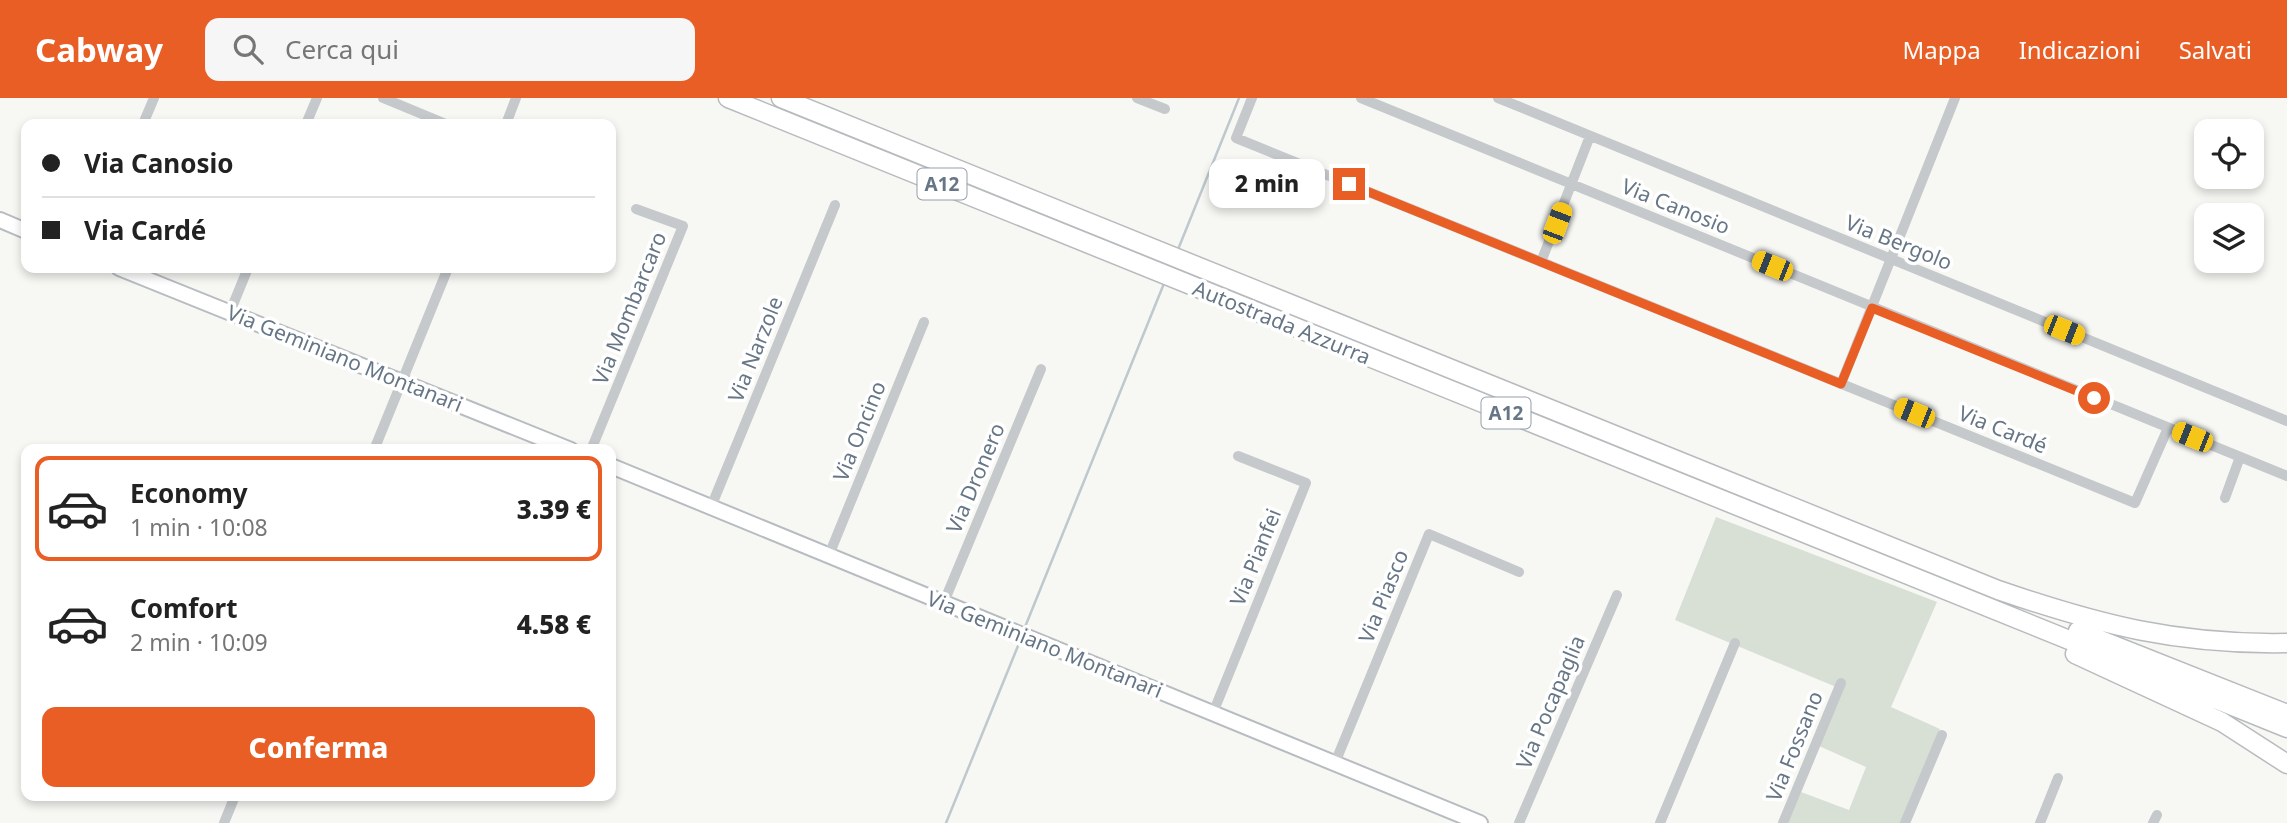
<!DOCTYPE html>
<html lang="it">
<meta charset="utf-8">
<style>
body{margin:0;font-family:"Noto Sans",sans-serif;background:#f6f6f6;color:#222;height:100vh;display:flex;flex-direction:column;font-size:26px;white-space:nowrap}
*{box-sizing:border-box;margin:0}
p{font-size:23px;color:#767676}
.icon{flex:none;width:38px;height:38px;fill:none;stroke:currentColor;stroke-width:2;stroke-linecap:round;stroke-linejoin:round}
.map{position:relative;flex:1;overflow:hidden}
.drawer{position:absolute;left:21px;top:346px;width:595px;height:357px;display:flex;flex-direction:column;background:#fff;border-radius:14px;box-shadow:0 4px 10px #0003}
.drawer>*{flex:none}
.top-card{position:absolute;left:21px;top:21px;width:595px;height:154px;border-radius:14px;box-shadow:0 4px 10px #0003;display:grid;align-content:center;height:154px;padding:0 21px;background:#fff}
.tools{position:absolute;left:2194px;top:21px;display:grid;gap:14px}
.tools a{display:grid;place-items:center;width:70px;height:70px;border-radius:14px;background:#fff;box-shadow:0 4px 10px #0003;font-size:35px}
.end{position:absolute;width:32px;height:32px;margin:-16px;border:9px solid #e85e24;background:#fff;box-shadow:0 0 0 4px #fff}
.from{border-radius:50%}
.bubble{position:absolute;height:49px;border-radius:14px;background:#fff;box-shadow:0 4px 10px #0003;font-size:23px;font-weight:800;line-height:49px;text-align:center}
.car{position:absolute;width:21px;height:42px;margin:-21px -10px;border-radius:9px;box-shadow:0 0 5px 2px #0007;background:linear-gradient(#f5c518 24%,#345 0 40%,#f5c518 0 76%,#345 0 86%,#f5c518 0)}
.top-card b{display:flex;align-items:center;gap:24px;height:66px;font-size:26px}
.top-card b+b{border-top:2px solid #e0e0e0}
.top-card i{width:18px;height:18px;background:#222}
ul{padding:12px 0 0;list-style:none}
li{display:flex;align-items:center;gap:21px;height:105px;margin:0 14px 10px;padding:0 7px;border:4px solid transparent;border-radius:14px}
li div{flex:1}
li b{display:block;font-size:26px}
li em{font-style:normal;font-weight:800}
li.selected{border-color:#e85e24}
li>.icon{width:63px;height:63px;stroke-width:1.5}
.primary-button{display:flex;gap:14px;margin-top:auto;padding:14px 21px}
.primary-button a{flex:1;height:80px;border-radius:14px;background:#e85e24;color:#fff;font-size:28px;font-weight:800;line-height:80px;text-align:center}
header{display:flex;align-items:center;gap:42px;box-sizing:border-box;height:98px;padding:0 35px;background:#e85e24;color:#fff}
header strong{font-size:33px}
nav{display:flex;gap:38px;margin-inline-start:auto;font-size:24px}
.search{width:490px;height:63px;background:#f6f6f6;display:flex;align-items:center;gap:18px;box-sizing:border-box;padding:0 24px;border-radius:14px;color:#767676;font-size:26px}
.map>svg:first-child{display:block}
.green{fill:#d8dfd5}
.lines{fill:none;stroke-linecap:round;stroke-linejoin:round}
.stream{stroke:#bec8cd;stroke-width:2.5}
.secondary-casing{stroke:#b7bcc1;stroke-width:18}
.highway-casing{stroke:#b8bbbe;stroke-width:21}
.street{stroke:#c5c9cc;stroke-width:10}
.secondary{stroke:#fff;stroke-width:14}
.highway{stroke:#fff;stroke-width:18}
.route{stroke:#e85e24;stroke-width:9}
.labels{text-anchor:middle;dominant-baseline:central;stroke-width:7;stroke-linejoin:round;paint-order:stroke}
.shield{fill:#fff;stroke:#949faa;stroke-width:2}
.shield-label{font-size:19px;font-weight:bold;fill:#667686}
.street-label{font-size:21px;fill:#667686;stroke:#fff}
</style>
<header>
<strong>Cabway</strong>
<div class="search"><svg class="icon" aria-label="search" viewBox="0 0 24 24"><circle cx="10" cy="10" r="6"/><path d="M15 15l6 6"/></svg>Cerca qui</div>
<nav><a>Mappa</a><a>Indicazioni</a><a>Salvati</a></nav>
</header>
<div class="map">
<svg width="2287" height="725" viewBox="0 0 2287 725">
<rect width="100%" height="100%" fill="#f7f8f4"/>
<path class="green" d="M 1716,419 L 1937,504 L 1891,609 L 1940,631 L 1901,725 L 1788,725 L 1801,694 L 1849,712 L 1866,669 L 1819,648 L 1841,591 L 1675,522 Z"/>
<g class="lines">
<path class="stream" d="M 1177,154 L 1239,0
M 1023,534 L 1165,183
M 946,725 L 1020,543"/>
<defs>
<path id="secondary" d="M 0,122 L 26,133
M 119,170 L 571,352
M 611,368 L 1480,725"/>
<path id="highway" d="M 728,0 L 2287,630
M 781,0 L 1998,492 C 2100,527 2178,547 2287,545
M 2078,533 L 2287,616
M 2075,556 L 2222,624 L 2287,666"/>
</defs>
<use href="#secondary" class="secondary-casing"/>
<use href="#highway" class="highway-casing"/>
<path class="street" d="M 383,0 L 446,26
M 1137,0 L 1165,11
M 1252,0 L 1236,40 L 2135,405 L 2168,330
M 1361,0 L 2287,378
M 1498,0 L 2287,323
M 143,26 L 154,0
M 306,26 L 317,0
M 506,26 L 516,0
M 1541,164 L 1590,38
M 230,214 L 248,170
M 1841,286 L 1955,0
M 374,352 L 448,170
M 591,352 L 683,128 L 636,111
M 2225,400 L 2240,359
M 711,409 L 835,107
M 829,457 L 924,224
M 944,504 L 1041,271
M 1213,615 L 1306,385 L 1238,358
M 1335,665 L 1429,436 L 1519,474
M 224,725 L 235,698
M 1519,725 L 1617,497
M 1660,725 L 1735,545
M 1783,725 L 1841,585
M 1905,725 L 1942,637
M 2040,725 L 2058,680
M 2153,725 L 2157,717"/>
<use href="#secondary" class="secondary"/>
<use href="#highway" class="highway"/>
</g>
<g class="lines">
<path class="route" d="M 1349,86 L 1841,286 L 1872,210 L 2094,300"/>
</g>
<g class="labels">
<g class="shield">
<rect x="917.5" y="70.5" width="49" height="31" rx="5"/>
<rect x="1481.5" y="299.5" width="49" height="31" rx="5"/>
</g>
<g class="shield-label">
<text x="942" y="86">A12</text>
<text x="1506" y="315">A12</text>
</g>
<g class="street-label">
<text transform="translate(1676 108) rotate(22)">Via Canosio</text>
<text transform="translate(1899 144) rotate(22)">Via Bergolo</text>
<text transform="translate(629 210) rotate(-68)">Via Mombarcaro</text>
<text transform="translate(1282 224) rotate(22)">Autostrada Azzurra</text>
<text transform="translate(755 251) rotate(-68)">Via Narzole</text>
<text transform="translate(345 260) rotate(22)">Via Geminiano Montanari</text>
<text transform="translate(2003 331) rotate(22)">Via Cardé</text>
<text transform="translate(859 333) rotate(-68)">Via Oncino</text>
<text transform="translate(975 380) rotate(-67)">Via Dronero</text>
<text transform="translate(1255 459) rotate(-68)">Via Pianfei</text>
<text transform="translate(1383 498) rotate(-68)">Via Piasco</text>
<text transform="translate(1045 546) rotate(22)">Via Geminiano Montanari</text>
<text transform="translate(1550 604) rotate(-67)">Via Pocapaglia</text>
<text transform="translate(1794 648) rotate(-68)">Via Fossano</text>
</g>
</g>
</svg>
<div class="tools">
<a><svg class="icon" aria-label="locate" viewBox="0 0 24 24"><circle cx="12" cy="12" r="6"/><path d="M12 2v4M12 18v4M2 12h4M18 12h4"/></svg></a>
<a><svg class="icon" aria-label="layers" viewBox="0 0 24 24"><path d="M12 4l9 5-9 5-9-5zM3 14l9 5 9-5"/></svg></a>
</div>
<i class="end from" style="left:2094px;top:300px"></i>
<i class="end" style="left:1349px;top:86px"></i>
<div class="bubble" style="left:1209px;top:61px;width:116px">2 min</div>
<i class="car" style="left:1557px;top:125px;rotate:21deg"></i>
<i class="car" style="left:1772px;top:168px;rotate:292deg"></i>
<i class="car" style="left:2064px;top:232px;rotate:112deg"></i>
<i class="car" style="left:1914px;top:315px;rotate:292deg"></i>
<i class="car" style="left:2192px;top:339px;rotate:292deg"></i>
<div class="top-card">
<b><i class="from"></i>Via Canosio</b>
<b><i></i>Via Cardé</b>
</div>
<section class="drawer">
<ul>
<li class="selected"><svg class="icon" aria-label="car" viewBox="0 0 24 24"><path d="M5 17H2v-5l4-1 3-4h7l3 4 3 1v5h-3M9 17h6M6 11h13"/><circle cx="7" cy="17" r="2"/><circle cx="17" cy="17" r="2"/></svg><div><b>Economy</b><p>1 min · 10:08</p></div><em>3.39 €</em></li>
<li><svg class="icon" aria-label="car" viewBox="0 0 24 24"><path d="M5 17H2v-5l4-1 3-4h7l3 4 3 1v5h-3M9 17h6M6 11h13"/><circle cx="7" cy="17" r="2"/><circle cx="17" cy="17" r="2"/></svg><div><b>Comfort</b><p>2 min · 10:09</p></div><em>4.58 €</em></li>
</ul>
<div class="primary-button"><a>Conferma</a></div>
</section>
</div>
